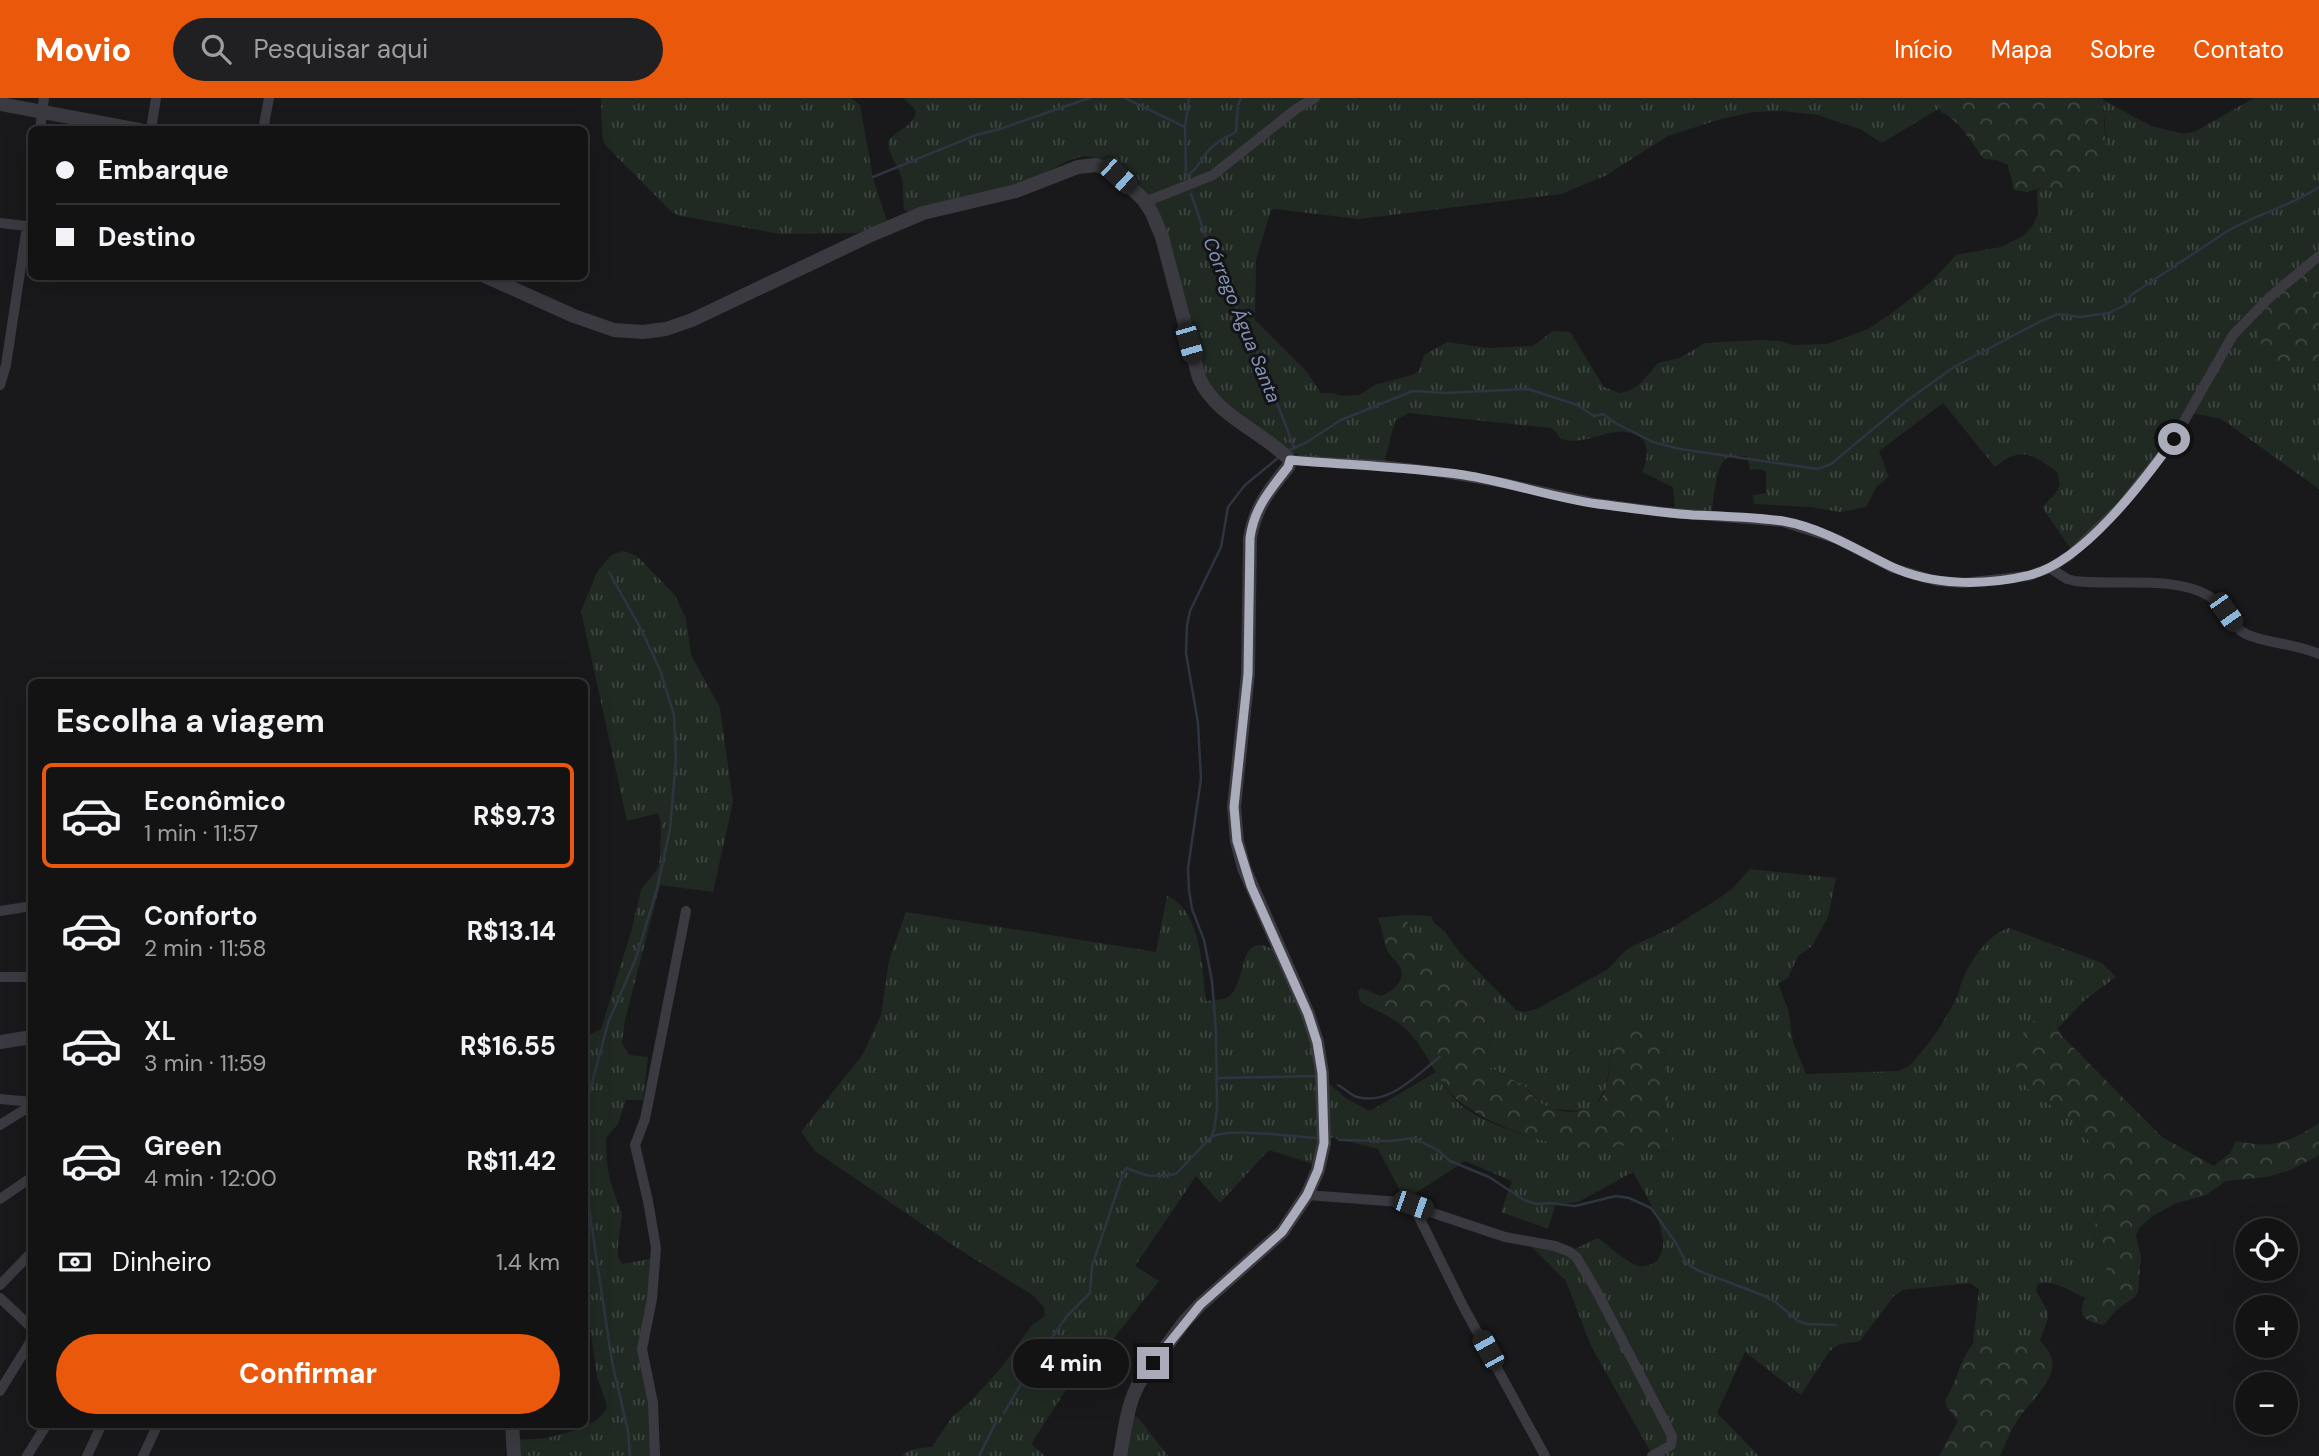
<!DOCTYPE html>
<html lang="pt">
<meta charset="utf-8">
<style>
body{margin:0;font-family:"DM Sans",sans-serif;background:#202022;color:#f1f3f6;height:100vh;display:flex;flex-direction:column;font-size:26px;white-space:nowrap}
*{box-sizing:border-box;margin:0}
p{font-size:23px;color:#9d9ea0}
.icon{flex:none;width:38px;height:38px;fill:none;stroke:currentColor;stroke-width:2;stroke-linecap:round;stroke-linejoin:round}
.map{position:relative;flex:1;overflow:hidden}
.sheet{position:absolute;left:28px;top:581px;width:560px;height:749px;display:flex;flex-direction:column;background:#131314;border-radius:10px;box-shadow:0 7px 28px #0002,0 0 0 2px #323234}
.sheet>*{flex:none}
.top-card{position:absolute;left:28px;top:28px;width:560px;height:154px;border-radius:10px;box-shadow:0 7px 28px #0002,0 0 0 2px #323234;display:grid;align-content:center;height:154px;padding:0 28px;background:#131314}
.fabs{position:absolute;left:2235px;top:1120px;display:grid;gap:14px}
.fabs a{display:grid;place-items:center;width:63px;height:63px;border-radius:50%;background:#131314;box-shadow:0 7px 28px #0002,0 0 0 2px #323234;font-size:35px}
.end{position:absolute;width:32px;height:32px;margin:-16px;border:9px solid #abacbb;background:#111;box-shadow:0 0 0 4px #111}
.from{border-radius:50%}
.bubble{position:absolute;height:49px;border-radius:24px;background:#131314;box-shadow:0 7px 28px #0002,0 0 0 2px #323234;font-size:23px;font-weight:700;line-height:49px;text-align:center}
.car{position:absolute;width:21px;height:42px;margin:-21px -10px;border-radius:9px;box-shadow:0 0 5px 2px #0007;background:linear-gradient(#222 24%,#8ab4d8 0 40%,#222 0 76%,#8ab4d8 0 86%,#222 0)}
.top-card b{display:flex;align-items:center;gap:24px;height:66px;font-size:26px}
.top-card b+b{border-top:2px solid #323234}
.top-card i{width:18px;height:18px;background:#f1f3f6}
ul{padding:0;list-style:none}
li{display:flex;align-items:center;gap:21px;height:105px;margin:0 14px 10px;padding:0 14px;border:4px solid transparent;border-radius:10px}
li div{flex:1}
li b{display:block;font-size:26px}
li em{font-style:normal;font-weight:700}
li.selected{border-color:#ea580c}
li>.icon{width:63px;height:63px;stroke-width:1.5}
h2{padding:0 28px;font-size:32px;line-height:84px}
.pay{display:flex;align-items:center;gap:18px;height:77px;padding:0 28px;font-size:26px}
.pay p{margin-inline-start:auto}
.action{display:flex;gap:14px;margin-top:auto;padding:14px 28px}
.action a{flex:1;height:80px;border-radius:42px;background:#ea580c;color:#fff;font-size:28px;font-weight:700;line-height:80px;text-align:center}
header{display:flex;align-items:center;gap:42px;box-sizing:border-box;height:98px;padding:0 35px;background:#ea580c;color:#fff}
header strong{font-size:33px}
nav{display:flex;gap:38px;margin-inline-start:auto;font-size:24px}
.search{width:490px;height:63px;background:#202022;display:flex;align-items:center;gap:18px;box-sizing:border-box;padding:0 24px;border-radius:38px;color:#9d9ea0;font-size:26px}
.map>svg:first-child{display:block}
.grass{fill:url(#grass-tufts)}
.forest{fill:url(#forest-crowns)}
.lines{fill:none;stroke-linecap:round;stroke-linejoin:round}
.stream{stroke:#2e3440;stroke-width:2.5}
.minor{stroke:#3a3a40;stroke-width:10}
.tertiary{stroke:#3a3a40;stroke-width:14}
.route{stroke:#abacbb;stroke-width:9}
.labels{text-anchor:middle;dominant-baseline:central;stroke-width:6;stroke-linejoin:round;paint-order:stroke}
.water-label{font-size:19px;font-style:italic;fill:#8193b7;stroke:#141416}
</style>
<header>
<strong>Movio</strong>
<div class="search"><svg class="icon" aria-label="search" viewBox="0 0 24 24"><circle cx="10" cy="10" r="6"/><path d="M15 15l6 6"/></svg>Pesquisar aqui</div>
<nav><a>Início</a><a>Mapa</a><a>Sobre</a><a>Contato</a></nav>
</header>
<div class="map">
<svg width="2319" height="1358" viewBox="0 0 2319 1358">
<defs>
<pattern id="grass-tufts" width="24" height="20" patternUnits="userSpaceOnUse" patternTransform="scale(1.75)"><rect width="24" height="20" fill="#202a23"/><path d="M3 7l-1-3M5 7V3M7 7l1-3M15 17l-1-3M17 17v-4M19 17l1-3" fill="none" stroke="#3e4641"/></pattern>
<pattern id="forest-crowns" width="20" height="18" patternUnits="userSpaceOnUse" patternTransform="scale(1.75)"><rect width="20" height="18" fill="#202a23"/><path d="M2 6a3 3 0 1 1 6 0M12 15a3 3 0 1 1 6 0" fill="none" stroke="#3e4641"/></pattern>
</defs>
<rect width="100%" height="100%" fill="#19191b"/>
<path class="grass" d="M 601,0 L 851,0 L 860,7 L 873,80 L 887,123 L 858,135 L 780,136 L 681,118 L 673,115 L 605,47 L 602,37 Z
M 904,0 L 1936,0 L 1940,10 L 1882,45 L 1860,31 L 1818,17 L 1782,13 L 1753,14 L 1721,21 L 1668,38 L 1605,78 L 1561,96 L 1359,121 L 1275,111 L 1271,112 L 1256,162 L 1255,222 L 1306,273 L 1321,295 L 1332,295 L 1342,298 L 1359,297 L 1375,287 L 1412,277 L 1419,273 L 1424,257 L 1447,244 L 1488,250 L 1533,248 L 1553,233 L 1570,234 L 1604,289 L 1620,295 L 1629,293 L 1640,286 L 1658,265 L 1680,260 L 1705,245 L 1762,242 L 1781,243 L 1792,247 L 1827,246 L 1868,231 L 1895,213 L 1931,184 L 1956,157 L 2001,149 L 2023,138 L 2033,127 L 2038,116 L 2037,93 L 2041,90 L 2046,92 L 2063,90 L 2106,40 L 2103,2 L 2151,28 L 2184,36 L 2196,33 L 2254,0 L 2319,0 L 2319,157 L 2257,212 L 2260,245 L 2315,269 L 2319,268 L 2319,391 L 2227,325 L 2219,320 L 2189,315 L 2160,359 L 2073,454 L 2042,409 L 2055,396 L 2060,387 L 2057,374 C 2033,357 2022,347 1995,369 L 1943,305 L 1879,353 L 1889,379 L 1877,388 L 1866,409 L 1840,414 L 1810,409 L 1754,406 L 1753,397 L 1766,395 L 1766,374 L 1761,371 L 1750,372 L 1747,358 C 1742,358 1734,357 1729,359 C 1715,363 1714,404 1711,417 L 1675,412 L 1673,389 L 1642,374 C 1653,350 1646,332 1617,334 C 1596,336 1582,347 1561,341 L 1555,333 L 1551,330 L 1408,315 L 1395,323 L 1384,365 L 1299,361 L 1298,356 L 1288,355 L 1212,295 L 1204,283 L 1163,130 L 1114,69 L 1100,60 L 1083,58 L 1070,62 L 1026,84 L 911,114 L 904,112 L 902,80 L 889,52 L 888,44 C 895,32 914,29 916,13 Z
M 623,453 L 637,458 L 674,496 L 686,520 L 691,557 L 720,610 L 733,704 L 713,794 L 660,787 L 625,922 L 622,945 L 629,957 L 648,959 L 643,1002 L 626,1002 L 618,1026 L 606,1040 L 607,1066 L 611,1085 L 622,1117 L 618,1147 L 618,1159 L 622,1166 L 661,1159 L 643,1258 L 651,1312 L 653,1358 L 516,1358 L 516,1342 L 546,1340 L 577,1332 L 597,1322 L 606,1312 L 607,1307 L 597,1279 L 585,1192 L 585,946 L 589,937 L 601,931 L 631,834 L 641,792 L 657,772 L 660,761 L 661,724 L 658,715 L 627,723 L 581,513 L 597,474 L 611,457 Z
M 1750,771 L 1836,780 L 1828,819 L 1812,848 L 1798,858 L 1788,880 L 1778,886 L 1788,911 L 1793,944 L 1806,976 L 1899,973 C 1911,969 1915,961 1923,952 C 1937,936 1948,916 1958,897 C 1960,892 1960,886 1963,881 C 1971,862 1988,836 2009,830 L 2102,865 L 2116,879 L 2086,901 L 2058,930 L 2051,929 L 2038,921 C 2028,924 2025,930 2022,940 C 2002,987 2041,998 2071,1021 C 2082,1029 2092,1048 2098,1061 C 2107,1079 2105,1084 2099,1101 C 2098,1106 2095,1128 2095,1133 C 2094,1139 2095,1149 2096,1154 C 2099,1163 2108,1169 2108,1178 C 2108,1183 2104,1189 2102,1193 L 2088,1196 L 2085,1200 C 2071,1194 2052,1180 2038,1186 L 2036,1193 L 2047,1212 L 2048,1221 L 2040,1242 L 1973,1246 L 1979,1191 L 1970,1185 L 1902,1192 L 1894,1198 L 1860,1243 L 1837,1247 L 1829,1254 L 1801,1297 L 1745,1254 L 1717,1315 L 1759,1358 L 1653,1358 L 1591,1248 L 1566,1183 L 1531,1148 L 1568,1154 L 1598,1140 C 1607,1147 1629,1166 1639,1168 C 1647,1169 1655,1166 1659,1160 C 1674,1137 1644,1095 1633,1074 L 1578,1104 L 1556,1106 L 1548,1131 L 1501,1114 L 1512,1083 L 1465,1063 L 1405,1102 L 1378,1051 L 1330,1039 L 1328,985 L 1347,1001 L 1370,1013 L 1436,974 C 1443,986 1451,999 1462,1008 C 1487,1027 1538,1043 1569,1048 C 1591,1051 1617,1048 1640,1045 C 1653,1049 1661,1060 1673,1048 L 1664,1026 L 1670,987 L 1664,961 L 1666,940 L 1613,941 L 1606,990 L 1595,1007 L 1584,1013 L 1552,1011 L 1542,1006 L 1524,988 L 1490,969 L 1487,955 L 1493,925 L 1461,893 L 1446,866 L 1416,848 L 1412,842 L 1406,817 L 1431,818 L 1434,825 L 1445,834 L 1460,855 L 1516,912 L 1525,914 L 1537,911 L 1608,871 L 1627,851 L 1675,828 L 1718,801 L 1733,790 Z
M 1167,798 C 1202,813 1202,870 1206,903 C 1213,902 1223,902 1228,899 C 1248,887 1236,825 1278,855 L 1316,952 L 1319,1049 L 1316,1067 L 1269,1052 L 1220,1105 L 1196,1078 L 1135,1168 L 1159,1183 L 1110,1245 L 1101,1244 L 1086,1261 L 1031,1346 L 1045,1358 L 902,1358 C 910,1350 920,1350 932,1349 L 952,1319 L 971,1303 L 1001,1270 L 1031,1228 L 1045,1218 L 1044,1210 L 1034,1198 L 957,1150 L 815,1053 L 801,1034 L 863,956 L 881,917 L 889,862 L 906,814 L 1156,854 Z
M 1134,1317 L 1139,1321 L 1168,1358 L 1127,1358 Z"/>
<path class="forest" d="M 1936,0 L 2103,0 L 2106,59 L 2099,73 L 2086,81 L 2063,90 L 2046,92 L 2041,90 L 2027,94 L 2014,92 L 2008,67 L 1996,62 L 1984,61 C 1972,46 1959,21 1941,14 Z
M 2319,157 L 2319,268 C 2300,271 2268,267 2261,246 C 2257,236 2258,223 2257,212 L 2274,189 Z
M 1406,817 L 1412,842 L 1416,848 L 1446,866 L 1461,893 L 1493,925 L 1487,955 L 1490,969 C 1500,976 1514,981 1523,988 C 1530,993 1534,1001 1542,1006 C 1564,1019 1598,1017 1606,990 C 1612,969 1608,947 1619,928 L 1638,927 L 1666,940 L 1664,961 L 1670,987 L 1664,1026 C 1669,1033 1676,1042 1671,1051 C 1652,1058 1650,1044 1632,1046 C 1623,1047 1614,1050 1605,1050 C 1562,1054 1475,1026 1448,992 C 1432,972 1424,948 1405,930 C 1392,918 1374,913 1360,903 L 1358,893 L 1361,890 L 1381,898 C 1391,895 1407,882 1400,869 C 1397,863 1390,859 1387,852 C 1382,841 1384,831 1377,820 Z
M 2038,921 L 2051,929 L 2057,929 L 2061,937 L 2162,1039 L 2214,1068 L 2230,1055 L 2236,1043 C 2272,1051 2289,1045 2319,1025 L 2319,1057 L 2316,1059 L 2288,1073 L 2266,1079 L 2226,1083 L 2206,1097 L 2174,1106 L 2151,1119 L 2139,1130 L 2136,1138 L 2141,1159 L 2138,1194 L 2135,1199 L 2116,1212 L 2104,1227 C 2084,1224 2074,1216 2088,1196 L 2102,1193 C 2104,1189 2108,1183 2108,1178 C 2108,1169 2099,1163 2096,1154 C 2095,1149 2094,1139 2095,1133 C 2095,1127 2098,1106 2099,1101 C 2104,1084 2107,1079 2098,1061 C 2092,1048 2082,1029 2071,1021 C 2040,998 2002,987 2021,940 C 2025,931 2028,924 2038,921 Z
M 2031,1241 L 2040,1242 C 2043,1247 2048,1251 2050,1256 C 2062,1280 2027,1305 2017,1323 C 2010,1334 2005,1346 2000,1358 L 1939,1358 L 1958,1323 L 1946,1308 L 1945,1302 C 1958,1283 1959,1262 1973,1246 Z"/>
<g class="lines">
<path class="stream" d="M 1125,0 L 1185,29
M 1186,78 C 1196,73 1198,66 1205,57 C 1213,46 1224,40 1236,34 L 1238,7 L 1241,0
M 873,79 L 976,37 L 1000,31 L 1089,0
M 1186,79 L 1185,29 L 1189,0
M 1191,96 L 1211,153 L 1258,256 L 1294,349
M 1290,352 L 1307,344 L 1341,322 L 1413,293 L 1445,295 L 1528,291 L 1577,307 L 1594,318 L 1603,316 L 1615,325 L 1653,344 L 1680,351 L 1818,371 L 1831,366 L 1908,302 L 1954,269 L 2041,223 L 2058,216 L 2080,219 L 2109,215 L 2127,206 L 2131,197 L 2226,134 C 2256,116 2290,109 2319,89
M 1217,980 L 1315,978
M 1338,987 C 1344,990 1351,997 1357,999 C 1390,1008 1417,976 1440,959
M 584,1015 L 608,925 L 636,860 L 657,791 L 670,731 L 676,661 L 674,617 L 660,572 L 642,533 L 609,474
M 1211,1039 C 1232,1029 1293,1039 1318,1040
M 1339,1042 L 1391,1043 L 1414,1040 L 1439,1053 L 1450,1063 L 1489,1079 L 1524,1102 L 1536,1106 L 1550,1105 L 1575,1108 L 1616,1098 L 1629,1100 L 1651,1110 L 1676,1145 L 1687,1166 L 1699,1173 L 1765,1198 L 1777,1205 L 1798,1223 L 1807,1226 L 1836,1227
M 584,1077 L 612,1264 L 628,1333 L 630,1358
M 1004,1315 L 1029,1272 L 1067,1218 L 1090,1195 L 1092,1168 L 1124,1073 L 1127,1070 C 1147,1079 1153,1079 1176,1076 L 1211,1039 L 1214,1032 L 1217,1011 L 1216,934 L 1212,883 L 1204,842 L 1192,811 L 1189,792 L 1188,770 L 1201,681 L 1198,625 L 1186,555 L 1187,527 L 1190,513 L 1221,449 L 1228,409 L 1245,387 L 1279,359
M 979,1358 L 996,1324"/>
<path class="minor" d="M 40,32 L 44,0
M 151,32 L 156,0
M 263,32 L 269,0
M 1145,104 L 1213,77 L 1296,11 L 1315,0
M 0,125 L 27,128 L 6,267 L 0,287
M 1290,362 L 1380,367 L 1432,373 L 1504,385 L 1595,405 L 1663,414 L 1783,424 L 1837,441 L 1893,470 L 1937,483 L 1962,485 L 2028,478 L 2050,470 L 2070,457 L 2121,408 L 2174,341 L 2233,237 L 2271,198 L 2319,158
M 2050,470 L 2067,481 L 2075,483 C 2115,488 2174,477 2209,498 C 2224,507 2230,528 2246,536 C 2267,546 2295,545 2319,556
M 0,813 L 32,808
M 0,879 L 32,879
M 0,1001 L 32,1004
M 0,1027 L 32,1007
M 1307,1097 L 1400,1104 L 1505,1139 L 1555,1148 L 1570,1154 L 1577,1160 L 1597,1194 L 1672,1338 L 1671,1347 L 1652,1358
M 0,1101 L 32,1079
M 1413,1107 L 1463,1208 L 1545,1358
M 0,1187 L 32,1154
M 0,1200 L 32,1230
M 0,1293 L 32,1241
M 27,1358 L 47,1326
M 87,1358 L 102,1326
M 143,1358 L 158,1326
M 655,1358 L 653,1305 L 642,1251 L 652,1201 L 656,1150 L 648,1103 L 635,1047 L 645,1021 L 686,813"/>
<path class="tertiary" d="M 0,6 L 139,32
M 485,178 L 574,218 L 614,232 L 643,234 L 666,231 L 692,222 L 871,137 L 923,115 L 1016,93 L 1078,69 L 1096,67 L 1106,70 L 1118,78 L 1143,101 L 1152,115 L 1162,139 L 1199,280 C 1217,319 1262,333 1290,362 L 1288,369 C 1269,392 1255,410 1250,440 L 1248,576 L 1234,709 L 1237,743 L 1244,770 L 1308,916 L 1317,944 L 1322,975 L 1324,1045 L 1318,1072 L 1307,1097 L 1282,1134 L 1200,1207 L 1185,1223 L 1141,1282 C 1127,1304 1125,1332 1120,1358
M 0,944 L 32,939
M 512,1326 L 514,1358"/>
</g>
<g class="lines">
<path class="route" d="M 1153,1265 L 1200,1207 L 1282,1134 L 1307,1097 L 1318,1072 L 1324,1045 L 1322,975 L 1317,944 L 1308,916 L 1251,788 L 1237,743 L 1234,709 L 1248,576 L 1250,440 C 1254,410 1270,392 1288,369 L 1290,362 C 1348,367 1406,369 1464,377 C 1509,384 1553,400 1598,406 C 1630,410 1661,415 1693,417 C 1723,418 1753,419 1783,423 C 1822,430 1855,451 1890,468 C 1932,488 1985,488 2030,477 C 2083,464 2143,384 2174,341"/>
</g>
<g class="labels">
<g class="water-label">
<text transform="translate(1242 222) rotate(68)">Córrego Água Santa</text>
</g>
</g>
</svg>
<div class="fabs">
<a><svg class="icon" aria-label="locate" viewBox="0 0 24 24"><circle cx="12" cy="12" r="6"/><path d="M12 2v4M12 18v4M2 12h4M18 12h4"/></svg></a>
<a>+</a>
<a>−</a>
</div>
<i class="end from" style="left:2174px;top:341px"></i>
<i class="end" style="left:1153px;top:1265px"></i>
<div class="bubble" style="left:1013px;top:1241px;width:116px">4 min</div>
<i class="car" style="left:1118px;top:78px;rotate:132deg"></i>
<i class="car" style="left:1189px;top:245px;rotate:164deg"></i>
<i class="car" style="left:2226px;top:514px;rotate:145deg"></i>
<i class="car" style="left:1413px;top:1107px;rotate:109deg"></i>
<i class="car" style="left:1488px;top:1252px;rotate:331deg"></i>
<div class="top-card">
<b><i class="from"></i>Embarque</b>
<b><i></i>Destino</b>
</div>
<section class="sheet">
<h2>Escolha a viagem</h2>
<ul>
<li class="selected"><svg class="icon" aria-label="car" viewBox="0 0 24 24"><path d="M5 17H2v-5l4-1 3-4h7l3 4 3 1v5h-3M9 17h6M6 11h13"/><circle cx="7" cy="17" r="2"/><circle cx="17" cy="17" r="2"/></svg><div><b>Econômico</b><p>1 min · 11:57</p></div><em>R$9.73</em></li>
<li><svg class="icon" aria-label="car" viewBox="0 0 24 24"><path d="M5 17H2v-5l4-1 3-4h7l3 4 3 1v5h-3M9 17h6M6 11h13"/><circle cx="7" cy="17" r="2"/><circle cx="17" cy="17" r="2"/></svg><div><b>Conforto</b><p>2 min · 11:58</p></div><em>R$13.14</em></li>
<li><svg class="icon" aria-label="car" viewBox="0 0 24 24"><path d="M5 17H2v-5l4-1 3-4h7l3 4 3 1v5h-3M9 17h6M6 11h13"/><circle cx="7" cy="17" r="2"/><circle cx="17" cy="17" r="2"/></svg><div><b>XL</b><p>3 min · 11:59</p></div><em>R$16.55</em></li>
<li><svg class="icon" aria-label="car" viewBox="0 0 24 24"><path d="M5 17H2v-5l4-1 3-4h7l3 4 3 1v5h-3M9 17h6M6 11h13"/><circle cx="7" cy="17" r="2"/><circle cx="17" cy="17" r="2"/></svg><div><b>Green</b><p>4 min · 12:00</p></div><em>R$11.42</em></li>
</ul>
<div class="pay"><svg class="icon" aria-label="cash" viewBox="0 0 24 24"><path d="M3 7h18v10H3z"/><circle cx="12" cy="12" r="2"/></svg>Dinheiro<p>1.4 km</p></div>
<div class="action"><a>Confirmar</a></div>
</section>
</div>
